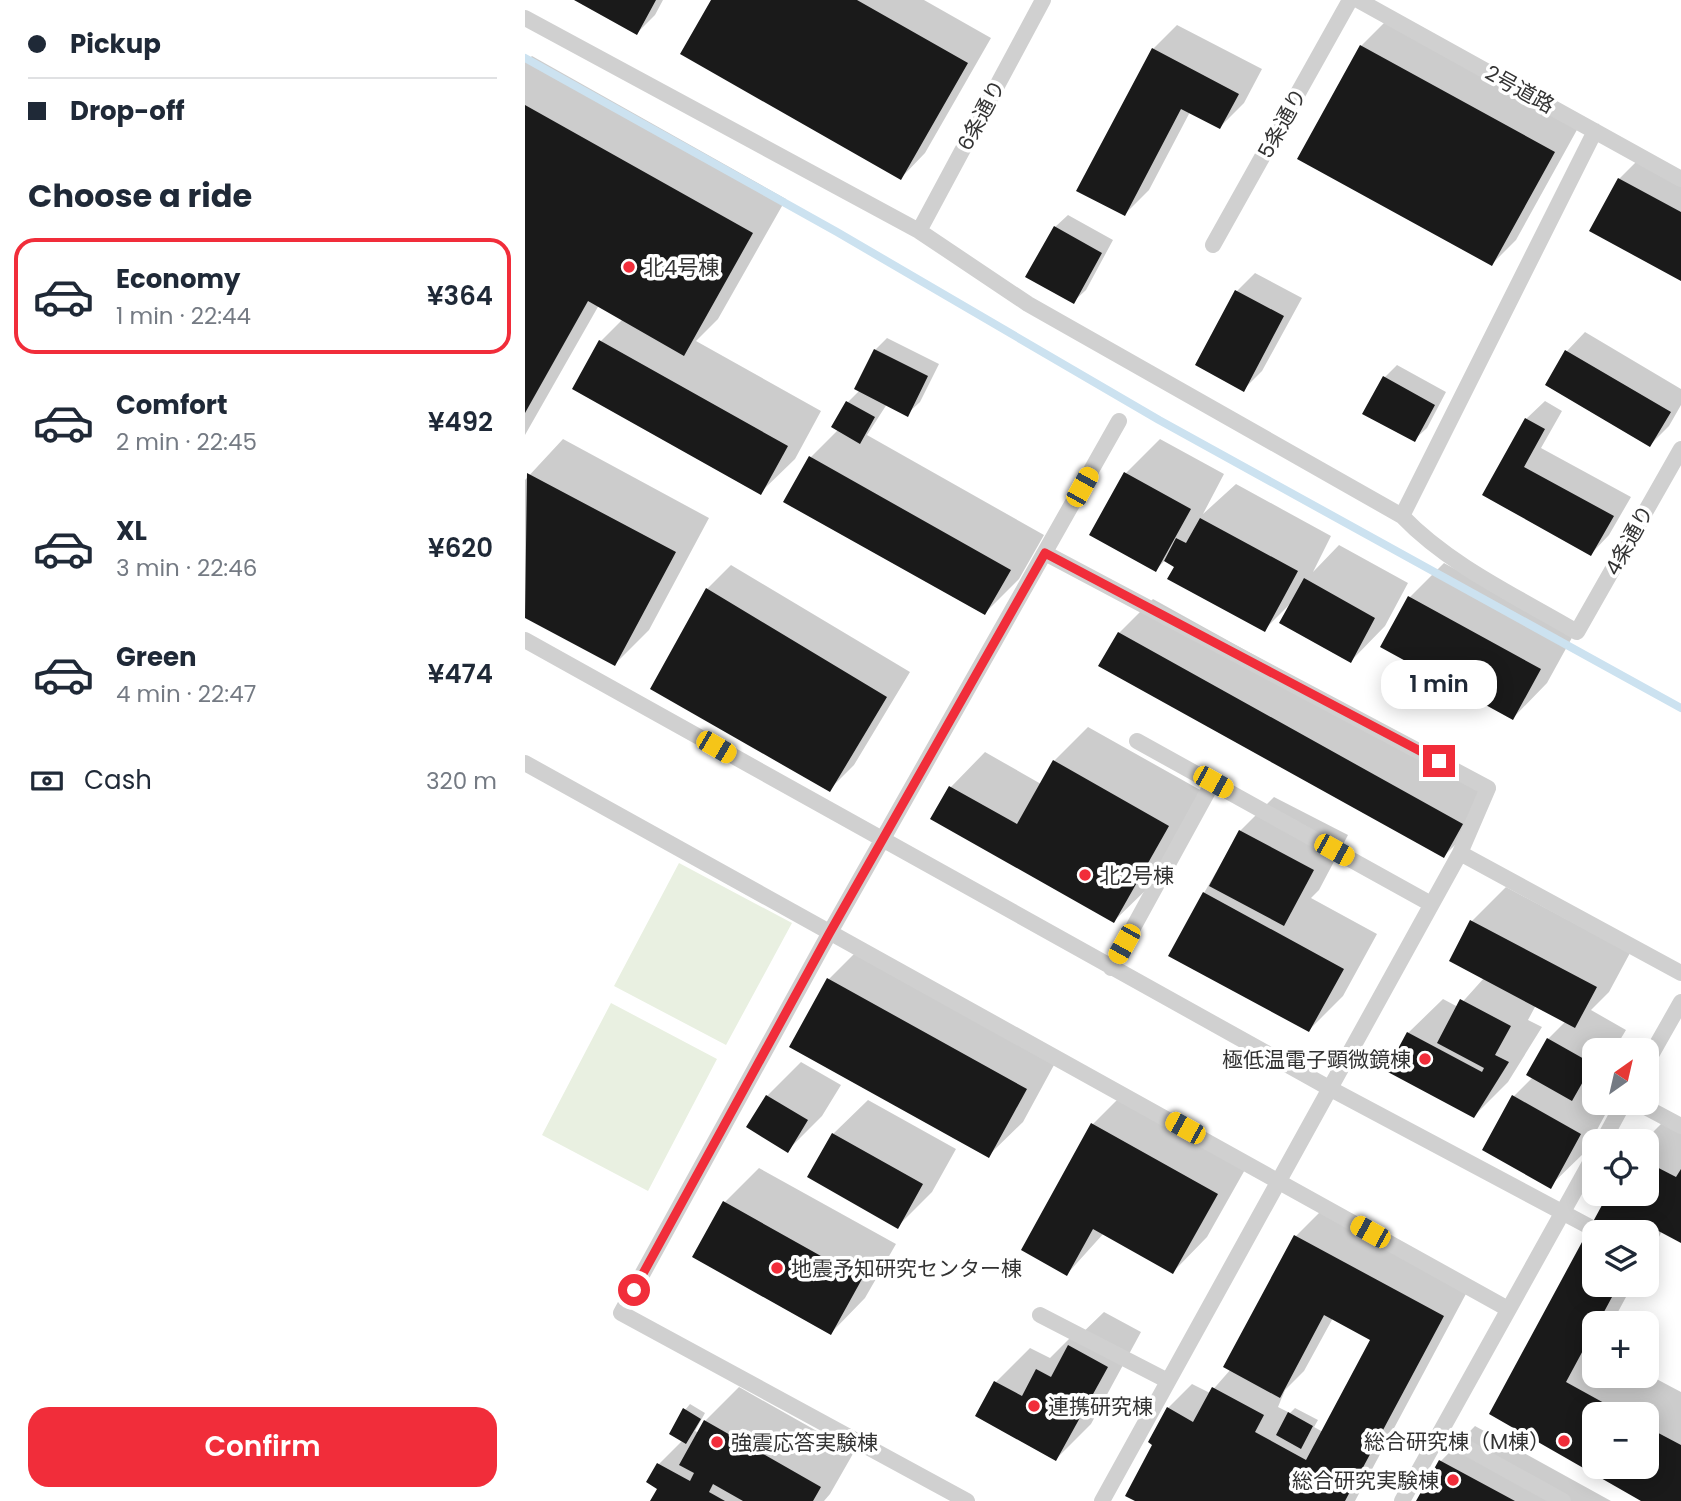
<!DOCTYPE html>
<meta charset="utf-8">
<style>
body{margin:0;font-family:Poppins,"Noto Sans JP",sans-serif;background:#f2f2f3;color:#1f2937;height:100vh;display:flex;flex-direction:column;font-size:26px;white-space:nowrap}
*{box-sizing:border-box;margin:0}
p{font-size:23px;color:#747a83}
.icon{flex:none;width:38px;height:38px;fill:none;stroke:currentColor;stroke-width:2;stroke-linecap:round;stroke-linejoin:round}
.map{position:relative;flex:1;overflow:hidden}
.drawer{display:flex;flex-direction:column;background:#fff;width:525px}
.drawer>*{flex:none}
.banner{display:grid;align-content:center;height:154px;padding:0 28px;background:#fff}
.needle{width:46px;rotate:34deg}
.fabs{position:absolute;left:1057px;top:1038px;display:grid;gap:14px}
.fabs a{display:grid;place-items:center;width:77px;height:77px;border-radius:14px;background:#fff;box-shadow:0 4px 18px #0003;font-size:35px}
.end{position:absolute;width:32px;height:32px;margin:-16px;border:9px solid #f12d3a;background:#fff;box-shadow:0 0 0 4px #fff}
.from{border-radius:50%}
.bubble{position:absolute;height:49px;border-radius:21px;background:#fff;box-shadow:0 4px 18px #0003;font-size:23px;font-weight:600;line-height:49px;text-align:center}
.car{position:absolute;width:21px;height:42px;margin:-21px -10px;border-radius:9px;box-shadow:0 0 5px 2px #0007;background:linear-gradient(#f5c518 24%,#345 0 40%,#f5c518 0 76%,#345 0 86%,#f5c518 0)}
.banner b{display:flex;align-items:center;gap:24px;height:66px;font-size:26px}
.banner b+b{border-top:2px solid #e0e1e3}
.banner i{width:18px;height:18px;background:#1f2937}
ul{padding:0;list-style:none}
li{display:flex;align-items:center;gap:21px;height:116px;margin:0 14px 10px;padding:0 14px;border:4px solid transparent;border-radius:21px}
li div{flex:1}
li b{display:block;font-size:26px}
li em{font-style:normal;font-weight:600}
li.selected{border-color:#f12d3a}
li>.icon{width:63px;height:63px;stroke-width:1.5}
h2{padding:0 28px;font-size:32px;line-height:84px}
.pay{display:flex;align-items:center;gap:18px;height:77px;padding:0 28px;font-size:26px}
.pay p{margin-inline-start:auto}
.action{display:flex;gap:14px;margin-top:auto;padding:14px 28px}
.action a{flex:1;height:80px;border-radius:21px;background:#f12d3a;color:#fff;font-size:28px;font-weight:600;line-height:80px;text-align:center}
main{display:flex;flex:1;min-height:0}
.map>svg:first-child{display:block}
.green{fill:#e9f0e1}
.shadow{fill:#0003;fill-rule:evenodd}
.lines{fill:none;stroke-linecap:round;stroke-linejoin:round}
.stream{stroke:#cce2f0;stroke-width:8}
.building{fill:#1a1a1a}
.lane{stroke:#d0d0d0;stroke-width:16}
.route{stroke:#f12d3a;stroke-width:9}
.poi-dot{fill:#f12d3a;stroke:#fff;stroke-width:2.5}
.labels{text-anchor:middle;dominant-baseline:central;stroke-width:7;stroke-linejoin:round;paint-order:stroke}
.street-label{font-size:21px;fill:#333;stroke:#fff}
.poi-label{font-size:21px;fill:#333;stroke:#fff;text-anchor:start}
</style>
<main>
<section class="drawer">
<div class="banner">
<b><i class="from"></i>Pickup</b>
<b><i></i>Drop-off</b>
</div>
<h2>Choose a ride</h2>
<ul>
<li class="selected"><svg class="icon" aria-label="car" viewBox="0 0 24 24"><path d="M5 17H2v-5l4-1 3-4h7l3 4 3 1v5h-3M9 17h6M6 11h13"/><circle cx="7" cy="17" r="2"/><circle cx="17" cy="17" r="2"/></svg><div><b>Economy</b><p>1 min · 22:44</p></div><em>¥364</em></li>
<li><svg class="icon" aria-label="car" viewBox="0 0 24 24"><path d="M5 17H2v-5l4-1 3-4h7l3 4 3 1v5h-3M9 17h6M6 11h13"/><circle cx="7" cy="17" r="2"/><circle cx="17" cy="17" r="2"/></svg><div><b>Comfort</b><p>2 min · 22:45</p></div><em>¥492</em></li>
<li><svg class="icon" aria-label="car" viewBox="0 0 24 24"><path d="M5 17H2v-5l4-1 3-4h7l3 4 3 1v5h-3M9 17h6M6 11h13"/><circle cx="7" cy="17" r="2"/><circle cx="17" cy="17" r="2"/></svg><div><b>XL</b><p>3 min · 22:46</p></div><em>¥620</em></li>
<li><svg class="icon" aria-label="car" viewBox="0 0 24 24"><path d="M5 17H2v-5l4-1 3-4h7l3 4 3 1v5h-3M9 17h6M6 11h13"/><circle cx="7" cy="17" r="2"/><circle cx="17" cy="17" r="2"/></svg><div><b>Green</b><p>4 min · 22:47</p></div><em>¥474</em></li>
</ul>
<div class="pay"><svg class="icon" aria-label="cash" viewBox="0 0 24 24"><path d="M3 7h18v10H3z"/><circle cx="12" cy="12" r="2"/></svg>Cash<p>320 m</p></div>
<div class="action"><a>Confirm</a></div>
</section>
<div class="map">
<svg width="1156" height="1501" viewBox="0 0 1156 1501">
<rect width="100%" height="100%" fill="#fff"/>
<path class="green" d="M 154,863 L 267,923 L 201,1045 L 89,986 Z
M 86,1003 L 192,1059 L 123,1191 L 17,1135 Z"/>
<path class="shadow" d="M 52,0 L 138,0 L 130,15 L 112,33 Z
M 188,0 L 399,0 L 466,38 L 400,153 L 376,178 Z
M 860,22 L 1053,128 L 991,240 L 967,264 L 836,46 Z
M 652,25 L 737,69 L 719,103 L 695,127 L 665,112 L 624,190 L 600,214 L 628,49 Z
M 7,56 L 261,199 L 193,319 L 171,341 L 296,411 L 270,459 L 235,493 L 76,341 L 98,319 L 74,305 L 0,435 L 0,62 Z
M 1113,160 L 1156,184 L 1156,279 L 1094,179 Z
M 543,215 L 588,240 L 561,290 L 548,302 L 530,227 Z
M 730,273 L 777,298 L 737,371 L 718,390 L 712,291 Z
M 1060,332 L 1156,389 L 1156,405 L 1144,426 L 1125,445 L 1022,384 L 1042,351 Z
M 362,338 L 414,364 L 395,402 L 382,414 L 362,404 L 342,435 L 519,535 L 494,579 L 460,613 L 286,457 L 314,429 L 309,426 L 323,402 L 335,390 L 350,350 Z
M 872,365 L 921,392 L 902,428 L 889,440 L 859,378 Z
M 1020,401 L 1037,411 L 1016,448 L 1106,497 L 1084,535 L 1066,554 L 960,494 L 1001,419 Z
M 38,439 L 184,518 L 124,630 L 90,664 L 0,616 L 0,480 Z
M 635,439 L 699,474 L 678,514 L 711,484 L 806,536 L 788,572 L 814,545 L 883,583 L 860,626 L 826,661 L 766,603 L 739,630 L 640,560 L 631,570 L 601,473 Z
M 919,563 L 1049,634 L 1022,683 L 988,718 L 885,597 Z
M 206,565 L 385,672 L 329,765 L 305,789 L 182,589 Z
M 628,599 L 971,789 L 953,822 L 919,856 L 594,633 Z
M 563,727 L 677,791 L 624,887 L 589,921 L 408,818 L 426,787 L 460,752 L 516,784 L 529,761 Z
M 749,797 L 823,835 L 794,890 L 786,898 L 852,934 L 818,996 L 784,1030 L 679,893 L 715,831 Z
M 981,887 L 1105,953 L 1084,992 L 1066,1010 L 1101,1030 L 1089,1050 L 1069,1050 L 1069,1076 L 1062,1084 L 1069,1088 L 1069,1102 L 1087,1102 L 1060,1152 L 1025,1186 L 989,1096 L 1008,1077 L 1023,1039 L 1041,1021 L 1011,1005 L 1003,1020 L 1017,1027 L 983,1082 L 949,1116 L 883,1033 L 918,999 L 933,1007 L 959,978 L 947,921 Z
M 338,945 L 535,1054 L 498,1122 L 463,1156 L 266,1046 L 304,979 Z
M 276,1062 L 316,1085 L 297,1116 L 263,1150 L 242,1096 Z
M 602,1090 L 726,1159 L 682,1237 L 648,1272 L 579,1233 L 542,1274 L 568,1124 Z
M 343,1100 L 431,1149 L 407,1192 L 373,1226 L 308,1134 Z
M 1141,1119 L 1156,1127 L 1156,1241 L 1137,1231 L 1122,1260 L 1122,1232 L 1069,1232 L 1069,1284 L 1108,1284 L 1087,1323 L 1069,1323 L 1069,1376 L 1122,1374 L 1156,1392 L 1156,1501 L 1122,1501 L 966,1413 L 1085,1194 L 1122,1194 L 1119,1141 ZM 1069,1414 L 1122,1414 L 1122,1466 L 1069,1466 Z
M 234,1168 L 371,1244 L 340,1298 L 306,1333 L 200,1202 Z
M 795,1212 L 942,1292 L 830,1501 L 614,1501 L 643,1408 L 667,1384 L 685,1393 L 706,1369 L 771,1236 ZM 808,1318 L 848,1339 L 798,1432 L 789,1427 L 793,1420 L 770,1408 L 765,1413 L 753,1407 L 760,1390 L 779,1371 Z
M 579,1312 L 616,1332 L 566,1424 L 531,1459 L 471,1382 L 505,1348 L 525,1358 L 547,1336 L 552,1338 Z
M 214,1387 L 329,1452 L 305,1494 L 299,1501 L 127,1501 L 134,1488 L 134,1464 L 158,1440 L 160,1410 L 165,1404 L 180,1413 L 170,1431 L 174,1433 L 180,1421 Z
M 950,1426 L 1086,1501 L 893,1501 L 916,1461 Z"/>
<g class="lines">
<path class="stream" d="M 0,58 L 312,232 L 634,420 L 1156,708"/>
</g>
<path class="building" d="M 49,0 L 131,0 L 112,35 Z
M 186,0 L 332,0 L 443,63 L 376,180 L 155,54 Z
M 835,45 L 1030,152 L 967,266 L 772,159 Z
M 627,48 L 714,94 L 695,129 L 656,109 L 600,216 L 551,191 Z
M 0,105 L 228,233 L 159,356 L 63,301 L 0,413 Z
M 1093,178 L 1156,212 L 1156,281 L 1064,231 Z
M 529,226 L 577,253 L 549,304 L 500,277 Z
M 710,290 L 759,316 L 719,392 L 670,365 Z
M 74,340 L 263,446 L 236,495 L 47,389 Z
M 349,349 L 403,376 L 383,417 L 329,389 Z
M 1040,350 L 1146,412 L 1125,447 L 1020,385 Z
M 858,376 L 910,405 L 890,442 L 837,414 Z
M 321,401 L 350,417 L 335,444 L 306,427 Z
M 1000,418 L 1020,429 L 999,467 L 1089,516 L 1066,556 L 957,495 Z
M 284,456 L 486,570 L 460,615 L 258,502 Z
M 599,472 L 666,509 L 631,572 L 564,535 Z
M 2,473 L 151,552 L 90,666 L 0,618 Z
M 675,518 L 773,571 L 740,632 L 642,579 L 649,567 L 639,561 L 651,538 L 661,543 Z
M 779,578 L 850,618 L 826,663 L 754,623 Z
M 181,588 L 362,697 L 305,792 L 125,689 Z
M 883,596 L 1016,669 L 988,720 L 855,647 Z
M 593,632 L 938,824 L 919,858 L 573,666 Z
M 528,760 L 644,826 L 589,923 L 405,819 L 424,786 L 492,824 Z
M 714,830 L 789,870 L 759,926 L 684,886 Z
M 678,892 L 819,969 L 784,1032 L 643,956 Z
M 945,920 L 1072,987 L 1050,1028 L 924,961 Z
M 302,978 L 502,1089 L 464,1158 L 264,1047 Z
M 935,999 L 986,1026 L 970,1055 L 984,1062 L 949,1118 L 861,1071 L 882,1032 L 957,1072 L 959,1068 L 912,1043 Z
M 1022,1038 L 1068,1064 L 1047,1101 L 1001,1075 Z
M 241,1095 L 283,1120 L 263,1153 L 221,1127 Z
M 987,1095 L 1056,1134 L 1026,1189 L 957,1150 Z
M 566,1123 L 693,1194 L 648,1274 L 568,1229 L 542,1276 L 496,1250 Z
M 307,1133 L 398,1184 L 373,1229 L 282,1177 Z
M 1122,1162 L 1151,1177 L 1156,1169 L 1156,1243 L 1126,1227 L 1123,1232 L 1069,1232 L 1069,1284 L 1094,1284 L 1073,1323 L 1069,1323 L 1069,1330 L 1041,1382 L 1099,1414 L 1069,1414 L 1069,1466 L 1122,1466 L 1122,1427 L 1156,1445 L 1156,1501 L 1116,1501 L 964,1414 L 1083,1194 L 1122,1194 Z
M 198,1201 L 337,1279 L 306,1335 L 167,1257 Z
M 769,1235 L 919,1316 L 820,1501 L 610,1501 L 600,1496 L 627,1445 L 623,1442 L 642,1407 L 668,1422 L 687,1387 L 739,1415 L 730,1432 L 781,1460 L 845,1340 L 799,1315 L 755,1398 L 698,1367 Z
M 543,1345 L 583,1367 L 531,1461 L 450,1416 L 469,1381 L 497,1396 L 511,1369 L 526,1377 Z
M 158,1408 L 176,1419 L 161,1444 L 144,1434 Z
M 763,1412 L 788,1426 L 776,1449 L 751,1435 Z
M 179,1420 L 296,1487 L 288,1501 L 218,1501 L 188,1484 L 184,1492 L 200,1501 L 125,1501 L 132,1489 L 121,1482 L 132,1463 L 165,1481 L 169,1473 L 154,1465 Z
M 914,1460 L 990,1501 L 891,1501 Z"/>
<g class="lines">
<path class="lane" d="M 833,0 L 1156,179
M 0,18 L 394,231 L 503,304 L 877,516
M 1070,131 L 877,516 C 925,566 993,597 1052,632 L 1156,449
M 394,231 L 518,0
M 688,245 L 825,0
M 520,553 L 963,788 L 935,853
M 0,640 L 804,1088 L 1065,1227
M 612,741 L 906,904
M 0,763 L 983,1309
M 586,968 L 688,782
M 1122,1062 L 1156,1002
M 1111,1102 L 1156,1126
M 1078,1141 L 1099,1102
M 515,1315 L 643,1381
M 915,1433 L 1038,1501
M 442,1501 L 96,1313 L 304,934 L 594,421
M 577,1501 L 935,853 L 1156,973
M 877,1501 L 1069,1156"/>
</g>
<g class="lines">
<path class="route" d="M 109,1290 L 304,934 L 520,553 L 914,761"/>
</g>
<g class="poi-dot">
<circle cx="104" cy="267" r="7"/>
<circle cx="560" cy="875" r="7"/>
<circle cx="900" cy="1059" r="7"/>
<circle cx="252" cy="1268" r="7"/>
<circle cx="509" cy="1406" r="7"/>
<circle cx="1039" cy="1441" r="7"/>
<circle cx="192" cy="1442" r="7"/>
<circle cx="928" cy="1480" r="7"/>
</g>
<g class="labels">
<g class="street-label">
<text transform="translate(995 89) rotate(29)">2号道路</text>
<text transform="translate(456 115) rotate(-62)">6条通り</text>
<text transform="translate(757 123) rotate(-61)">5条通り</text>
<text transform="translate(1104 540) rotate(-61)">4条通り</text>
</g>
<g class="poi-label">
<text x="118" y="267">北4号棟</text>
<text x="574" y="875">北2号棟</text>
<text x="886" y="1059" text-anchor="end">極低温電子顕微鏡棟</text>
<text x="266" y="1268">地震予知研究センター棟</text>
<text x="523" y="1406">連携研究棟</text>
<text x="1025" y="1441" text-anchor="end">総合研究棟（M棟）</text>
<text x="206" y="1442">強震応答実験棟</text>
<text x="914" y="1480" text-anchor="end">総合研究実験棟</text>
</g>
</g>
</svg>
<div class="fabs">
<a><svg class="needle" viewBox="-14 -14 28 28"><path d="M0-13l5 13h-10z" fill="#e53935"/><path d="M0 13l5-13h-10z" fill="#747a83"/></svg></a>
<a><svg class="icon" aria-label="locate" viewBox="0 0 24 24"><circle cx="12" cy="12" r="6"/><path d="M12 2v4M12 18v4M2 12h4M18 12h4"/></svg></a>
<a><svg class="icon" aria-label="layers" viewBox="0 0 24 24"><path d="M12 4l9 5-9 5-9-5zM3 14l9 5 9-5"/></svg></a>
<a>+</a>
<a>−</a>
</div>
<i class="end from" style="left:109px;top:1290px"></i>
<i class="end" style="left:914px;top:761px"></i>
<div class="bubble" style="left:856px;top:660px;width:116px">1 min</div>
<i class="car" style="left:557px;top:487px;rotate:29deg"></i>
<i class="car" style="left:191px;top:747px;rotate:120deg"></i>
<i class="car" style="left:688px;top:782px;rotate:119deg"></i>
<i class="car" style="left:809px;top:850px;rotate:119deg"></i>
<i class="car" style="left:599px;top:944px;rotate:209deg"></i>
<i class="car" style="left:660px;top:1128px;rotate:299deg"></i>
<i class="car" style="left:845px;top:1232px;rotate:299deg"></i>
</div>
</main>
